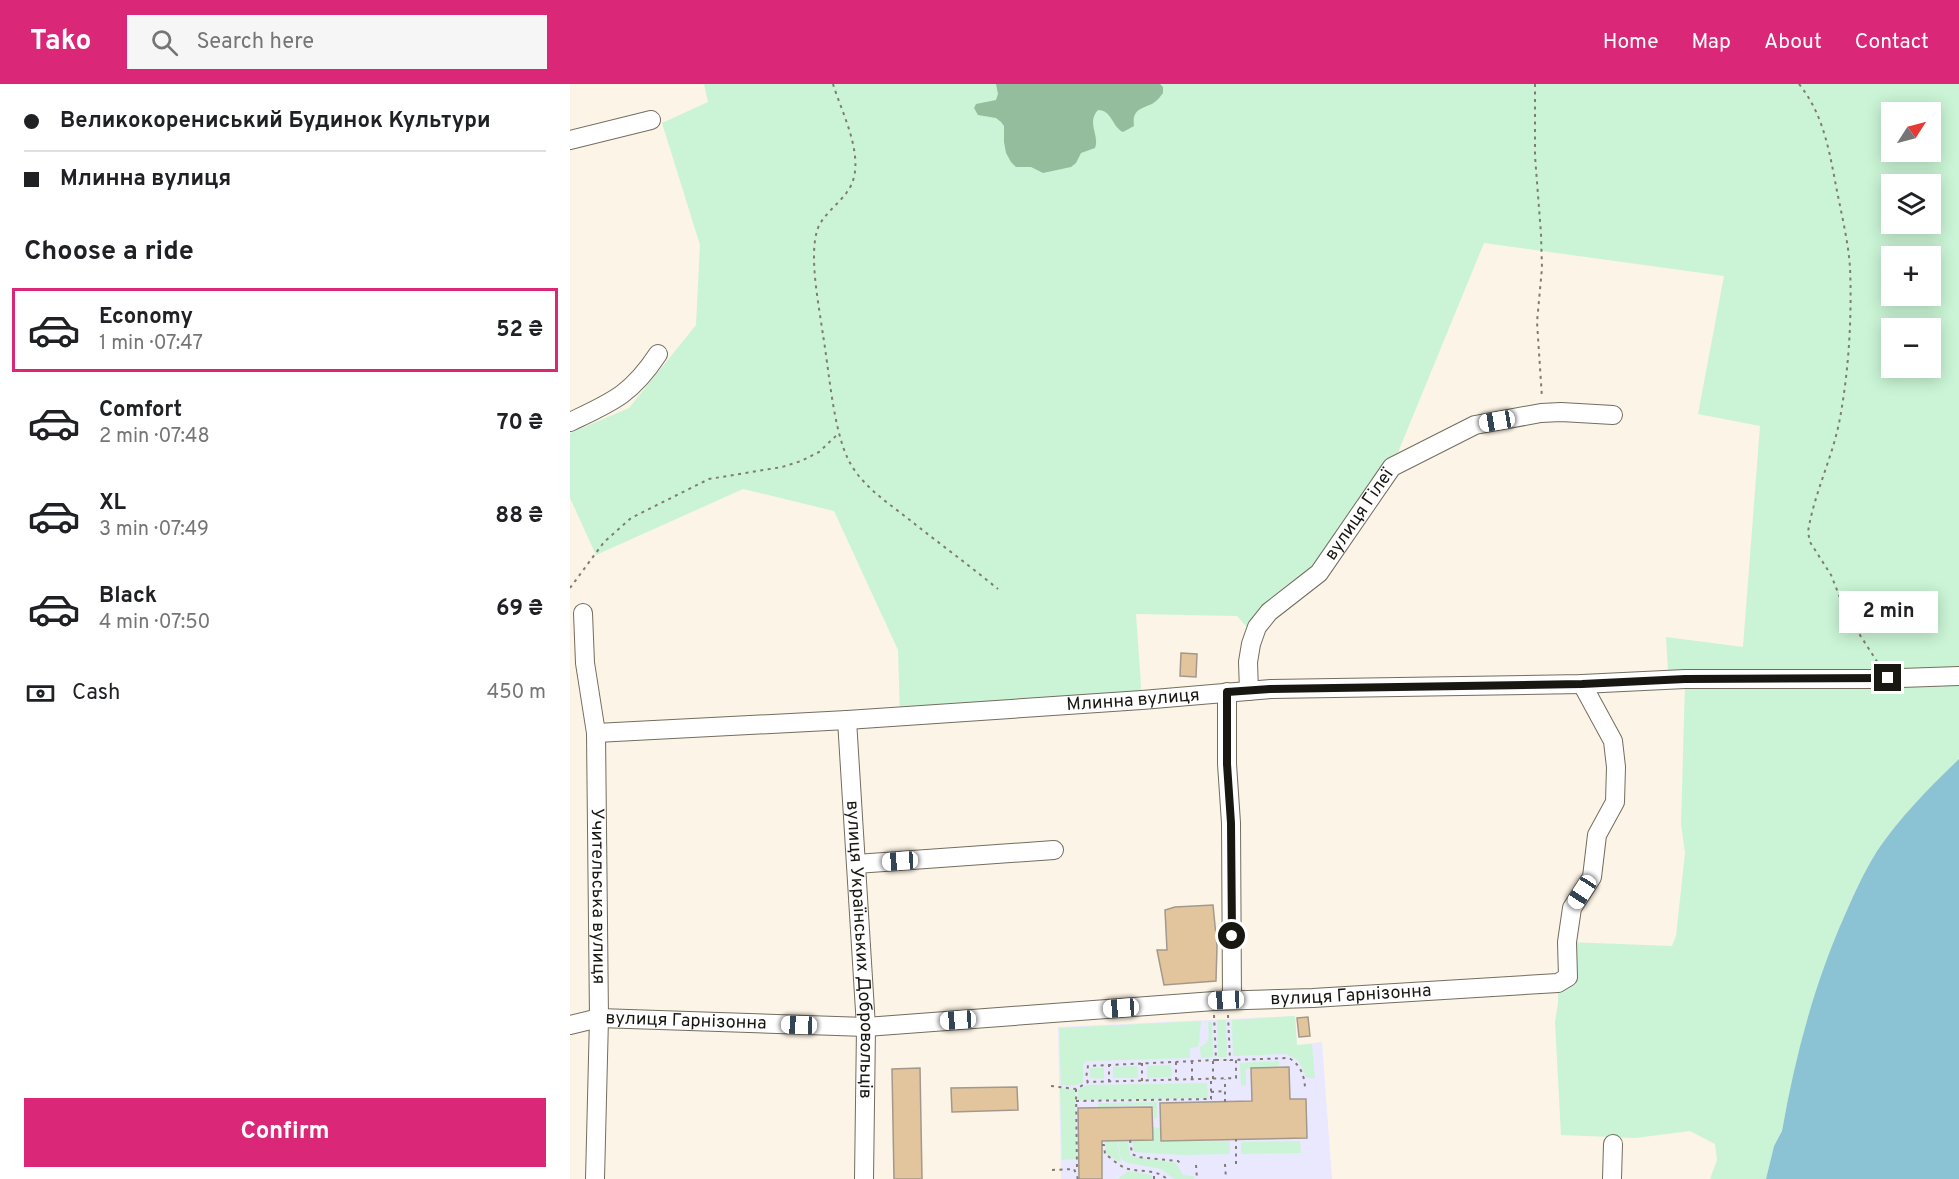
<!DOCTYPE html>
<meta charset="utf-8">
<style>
body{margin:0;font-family:Overpass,sans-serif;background:#f6f6f6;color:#202124;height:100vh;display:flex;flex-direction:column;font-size:22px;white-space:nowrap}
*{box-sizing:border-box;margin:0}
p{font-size:20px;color:#757577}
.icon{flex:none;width:33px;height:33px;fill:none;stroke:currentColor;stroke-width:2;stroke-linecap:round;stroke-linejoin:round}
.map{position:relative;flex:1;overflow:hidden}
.side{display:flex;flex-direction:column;background:#fff;width:570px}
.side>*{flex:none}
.hud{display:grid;align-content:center;height:132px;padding:0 24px;background:#fff}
.needle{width:39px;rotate:54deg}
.tools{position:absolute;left:1311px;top:18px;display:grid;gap:12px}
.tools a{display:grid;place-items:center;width:60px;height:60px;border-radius:0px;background:#fff;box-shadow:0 3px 15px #0003;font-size:30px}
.end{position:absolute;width:27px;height:27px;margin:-14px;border:8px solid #191712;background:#fff;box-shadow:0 0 0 3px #fff}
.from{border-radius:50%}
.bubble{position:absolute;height:42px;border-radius:0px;background:#fff;box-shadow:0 3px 15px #0003;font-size:20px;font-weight:700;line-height:42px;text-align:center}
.car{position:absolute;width:18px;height:36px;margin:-18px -9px;border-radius:8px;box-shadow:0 0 4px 2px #0007;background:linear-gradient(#fff 24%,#345 0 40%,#fff 0 76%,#345 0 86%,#fff 0)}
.hud b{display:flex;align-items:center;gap:21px;height:57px;font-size:22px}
.hud b+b{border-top:2px solid #e0e0e0}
.hud i{width:15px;height:15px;background:#202124}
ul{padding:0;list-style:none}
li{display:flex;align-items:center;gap:18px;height:84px;margin:0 12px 9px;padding:0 12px;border:3px solid transparent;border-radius:0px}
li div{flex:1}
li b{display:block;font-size:22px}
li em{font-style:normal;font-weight:700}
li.selected{border-color:#db2777}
li>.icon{width:54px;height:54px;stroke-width:1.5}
h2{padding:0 24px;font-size:27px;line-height:72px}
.pay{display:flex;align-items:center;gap:15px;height:66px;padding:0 24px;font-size:22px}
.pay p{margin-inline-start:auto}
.action{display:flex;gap:12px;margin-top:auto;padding:12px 24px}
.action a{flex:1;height:69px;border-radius:0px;background:#db2777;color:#fff;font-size:24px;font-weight:700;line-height:69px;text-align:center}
header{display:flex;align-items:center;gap:36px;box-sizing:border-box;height:84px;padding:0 30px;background:#db2777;color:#fff}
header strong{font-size:28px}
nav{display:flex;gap:33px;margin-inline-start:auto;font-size:21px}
.search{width:420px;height:54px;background:#f6f6f6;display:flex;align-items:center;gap:15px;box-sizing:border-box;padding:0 21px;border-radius:0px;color:#757577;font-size:22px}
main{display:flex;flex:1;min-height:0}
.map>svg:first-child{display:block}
.education{fill:#eae8ff}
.green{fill:#caf4d5;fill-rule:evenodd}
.forest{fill:#94bd9e}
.water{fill:#8bc2d4}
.building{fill:#e2c59d;stroke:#a2998c;stroke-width:1.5}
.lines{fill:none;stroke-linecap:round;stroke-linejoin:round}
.minor-casing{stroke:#736d60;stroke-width:20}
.path{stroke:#807c72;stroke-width:2;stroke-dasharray:3 4.5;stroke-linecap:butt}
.minor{stroke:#fff;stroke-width:18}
.route{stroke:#191712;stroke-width:8}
.labels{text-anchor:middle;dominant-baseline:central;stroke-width:4.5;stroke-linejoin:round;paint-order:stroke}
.street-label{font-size:18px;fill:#191712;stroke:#fff}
</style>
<header>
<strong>Tako</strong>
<div class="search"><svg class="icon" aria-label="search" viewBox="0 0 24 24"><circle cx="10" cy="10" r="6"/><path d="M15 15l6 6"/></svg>Search here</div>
<nav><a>Home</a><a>Map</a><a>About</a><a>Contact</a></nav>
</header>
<main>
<section class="side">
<div class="hud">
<b><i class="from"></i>Великокорениський Будинок Культури</b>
<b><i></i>Млинна вулиця</b>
</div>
<h2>Choose a ride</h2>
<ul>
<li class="selected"><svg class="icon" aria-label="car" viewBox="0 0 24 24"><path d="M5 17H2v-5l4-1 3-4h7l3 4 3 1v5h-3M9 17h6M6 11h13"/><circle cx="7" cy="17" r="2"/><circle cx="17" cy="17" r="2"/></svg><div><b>Economy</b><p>1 min · 07:47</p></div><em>52 ₴</em></li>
<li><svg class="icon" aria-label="car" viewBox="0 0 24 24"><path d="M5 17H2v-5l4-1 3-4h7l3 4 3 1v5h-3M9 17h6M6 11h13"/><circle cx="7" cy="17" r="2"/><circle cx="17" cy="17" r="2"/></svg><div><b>Comfort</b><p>2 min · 07:48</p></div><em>70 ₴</em></li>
<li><svg class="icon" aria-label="car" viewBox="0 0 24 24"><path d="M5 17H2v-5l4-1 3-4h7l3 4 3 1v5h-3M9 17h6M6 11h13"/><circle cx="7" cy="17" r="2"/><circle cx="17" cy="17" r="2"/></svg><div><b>XL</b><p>3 min · 07:49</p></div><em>88 ₴</em></li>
<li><svg class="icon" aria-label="car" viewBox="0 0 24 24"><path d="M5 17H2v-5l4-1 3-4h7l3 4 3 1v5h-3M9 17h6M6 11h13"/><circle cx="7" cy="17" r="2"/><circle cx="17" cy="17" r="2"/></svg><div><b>Black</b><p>4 min · 07:50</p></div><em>69 ₴</em></li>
</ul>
<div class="pay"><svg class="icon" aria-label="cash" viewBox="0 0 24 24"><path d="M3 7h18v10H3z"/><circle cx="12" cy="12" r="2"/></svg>Cash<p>450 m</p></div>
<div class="action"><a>Confirm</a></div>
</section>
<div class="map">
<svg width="1389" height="1095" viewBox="0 0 1389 1095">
<rect width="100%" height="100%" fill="#fcf4e6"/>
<path class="education" d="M 725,932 L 727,961 L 752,958 L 762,1095 L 491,1095 L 488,943 Z"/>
<path class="green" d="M 134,0 L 1389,0 L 1389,587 L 1183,589 L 1098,587 L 1096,553 L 1173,563 L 1190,342 L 1128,330 L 1154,192 L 914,159 L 822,383 L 798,421 L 684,551 L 667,532 L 566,530 L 572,616 L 330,632 L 328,566 L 264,427 L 173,405 L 26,471 L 0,414 L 0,349 L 59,324 L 126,241 L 130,161 L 92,39 L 138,18 ZM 1322,28 L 1360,28 L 1360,68 L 1322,68 ZM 1322,100 L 1360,100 L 1360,140 L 1322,140 ZM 1322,172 L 1360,172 L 1360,212 L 1322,212 ZM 1322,244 L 1360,244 L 1360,284 L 1322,284 Z
M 1389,598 L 1389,675 C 1359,704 1330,733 1307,767 C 1294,788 1284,810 1274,833 C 1245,901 1225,973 1212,1047 L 1204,1062 L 1196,1095 L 1140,1095 L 1147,1076 L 1145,1060 L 1120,1047 L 1065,1054 L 991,1051 L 985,938 L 988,919 L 988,899 L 997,858 L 1102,862 L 1106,852 L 1115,769 L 1111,740 L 1115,600 Z
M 725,932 L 727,961 L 742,960 L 745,994 L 737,994 L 728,976 L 716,970 L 663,972 L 662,936 Z
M 647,936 L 656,936 L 657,973 L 648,973 Z
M 631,937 L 629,960 L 627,963 L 620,964 L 620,974 L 517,977 L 513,980 L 513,999 L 502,1002 L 491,1001 L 489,944 Z
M 642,937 L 643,973 L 631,974 L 630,963 C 642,959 638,948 638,938 Z
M 709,977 L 709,982 L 676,985 L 676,1002 L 671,1001 L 670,979 Z
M 601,981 L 602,993 L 577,994 L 577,982 Z
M 567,982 L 568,994 L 543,994 L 543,983 Z
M 520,984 L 534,984 L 534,995 L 520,994 Z
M 637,999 L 638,1014 L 508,1016 L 508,1006 L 517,1001 Z
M 490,1004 L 505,1006 L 507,1075 L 492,1076 Z
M 587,1018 L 587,1034 L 584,1034 L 583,1021 L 528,1023 L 528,1019 Z
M 583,1043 L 590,1044 L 590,1058 L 660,1057 L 660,1070 L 614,1071 L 564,1068 L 562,1057 L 584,1056 Z
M 558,1057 L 560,1072 L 606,1079 L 613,1091 L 624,1092 L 624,1095 L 604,1095 L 591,1085 L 558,1079 L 551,1075 L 548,1058 Z
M 730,1057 L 731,1069 L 671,1070 L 671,1058 Z
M 535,1058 L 547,1058 L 551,1077 L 549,1078 L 536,1069 Z
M 558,1087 L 582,1091 L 582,1095 L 548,1095 Z"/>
<path class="forest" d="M 426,0 L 590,0 L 593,3 L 593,9 C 590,13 587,17 582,20 C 570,25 562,26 564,42 L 553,48 C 542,43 542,26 528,26 C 516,39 530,51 525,64 L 511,69 L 506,79 L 501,83 L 473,89 L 461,83 L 446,83 L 441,78 L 436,69 L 434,58 L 434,42 L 431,38 L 426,34 L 408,31 L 404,24 L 406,20 L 426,16 L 428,10 Z"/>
<path class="water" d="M 1389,675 L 1389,1095 L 1196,1095 L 1204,1062 L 1212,1047 C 1225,973 1244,901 1274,833 C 1284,810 1294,788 1307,767 C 1330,733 1359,704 1389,675 Z"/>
<path class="building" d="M 611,569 L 627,570 L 626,593 L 610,592 Z
M 643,821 L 647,862 L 646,897 L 594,901 L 587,866 L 597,866 L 595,826 L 605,823 Z
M 738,933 L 740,952 L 729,953 L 727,934 Z
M 719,983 L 720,1015 L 736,1015 L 737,1054 L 591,1057 L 590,1019 L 682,1017 L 681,984 Z
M 350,984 L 352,1095 L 324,1095 L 322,985 Z
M 447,1003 L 448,1026 L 382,1028 L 381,1004 Z
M 582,1023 L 583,1056 L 532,1057 L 532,1095 L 509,1095 L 508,1024 Z"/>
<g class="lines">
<defs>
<g id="minor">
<path d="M 0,56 L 81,36"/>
<path d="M 0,338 C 42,318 61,311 88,270"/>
<path id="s1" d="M 13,529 L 15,579 L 26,649 L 29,934 L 25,1095"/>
<path id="s2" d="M 679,607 L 678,578 L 681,560 L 687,543 L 699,528 L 749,489 L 822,383 L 905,341 L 971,329 L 991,328 L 1043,331"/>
<path d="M 657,608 L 657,680 L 661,739 L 662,916"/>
<path id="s3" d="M 277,636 L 296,943 L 294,1095"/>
<path id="s4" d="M 26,649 L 277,636 L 572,616 L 701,605 L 1012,600 L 1115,595 L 1302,595 L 1389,592"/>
<path d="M 286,780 L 484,766"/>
<path id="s5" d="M 0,941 L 29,934 L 296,943 L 644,917 L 743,914 L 988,899 L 998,893 L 997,858 L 1002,824 L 1022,793 L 1027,751 L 1045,718 L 1046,683 L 1043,657 L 1012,600"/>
<path d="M 1042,1095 L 1043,1060"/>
</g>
</defs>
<use href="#minor" class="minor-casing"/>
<path class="path" d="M 263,0 C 272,30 299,79 277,108 C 268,121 251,132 247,147 C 239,174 249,222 253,251 C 259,286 263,344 278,375 C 292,404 322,421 346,441 C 373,462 401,483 428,505
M 965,0 L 965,72 L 971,150 L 972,184 L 967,238 L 972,314
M 1229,0 C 1253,30 1259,65 1266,102 C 1271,128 1278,156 1280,183 C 1282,232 1279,285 1270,334 C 1263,373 1244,409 1238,448 L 1240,458 L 1261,491 L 1277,531 L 1308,579
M 0,504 L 34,458 L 61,434 L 139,395 L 212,383 L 231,377 L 249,368 L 269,349
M 644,931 L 646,976 L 659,976
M 658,931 L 660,976 L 719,974 C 731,981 735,993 735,1006
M 646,976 L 518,982 L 516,994 L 518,998 L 666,994 L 666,975
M 643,977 L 643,995
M 606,978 L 606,996
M 622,995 L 622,977
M 572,997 L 572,979
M 539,998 L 539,981
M 481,1002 L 506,1005 L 518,998
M 506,1005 L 507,1086
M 641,1008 L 655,1007
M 506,1017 L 641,1015 L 641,995
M 655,1018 L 655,995
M 560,1056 L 562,1070 L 568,1073 L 608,1077 L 612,1081
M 532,1061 L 534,1061 L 535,1070 C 541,1074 548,1081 555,1084 C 570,1089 584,1084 597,1095
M 655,1080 L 656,1095
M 666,1080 L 666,1055
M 626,1081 L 627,1095
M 482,1086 L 504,1085 L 508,1095
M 584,1095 L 584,1088"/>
<use href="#minor" class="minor"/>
</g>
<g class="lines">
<path class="route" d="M 662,852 L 661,739 L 657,680 L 657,608 L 700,605 L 1012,600 L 1115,595 L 1318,594"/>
</g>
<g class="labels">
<g class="street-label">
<text stroke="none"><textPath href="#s2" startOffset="219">вулиця Гілеї</textPath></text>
<text stroke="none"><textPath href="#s4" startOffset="538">Млинна вулиця</textPath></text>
<text stroke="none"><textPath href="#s1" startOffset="284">Учительська вулиця</textPath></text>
<text stroke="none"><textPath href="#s3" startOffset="230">вулиця Українських Добровольців</textPath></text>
<text stroke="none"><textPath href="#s5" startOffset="783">вулиця Гарнізонна</textPath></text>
<text stroke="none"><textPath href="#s5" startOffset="117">вулиця Гарнізонна</textPath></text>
</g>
</g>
</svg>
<div class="tools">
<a><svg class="needle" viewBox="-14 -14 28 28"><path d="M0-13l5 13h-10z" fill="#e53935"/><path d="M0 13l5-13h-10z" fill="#757577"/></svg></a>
<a><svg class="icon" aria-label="layers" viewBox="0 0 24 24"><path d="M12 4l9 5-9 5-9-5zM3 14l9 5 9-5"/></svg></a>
<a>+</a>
<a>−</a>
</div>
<i class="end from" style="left:662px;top:852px"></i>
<i class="end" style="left:1318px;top:594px"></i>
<div class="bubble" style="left:1269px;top:507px;width:99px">2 min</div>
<i class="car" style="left:927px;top:337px;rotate:260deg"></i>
<i class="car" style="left:330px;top:777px;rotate:266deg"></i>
<i class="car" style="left:1012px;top:808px;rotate:213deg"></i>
<i class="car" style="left:656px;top:916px;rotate:267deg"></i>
<i class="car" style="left:551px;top:924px;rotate:266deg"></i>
<i class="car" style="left:388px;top:936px;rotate:266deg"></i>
<i class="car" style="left:229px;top:941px;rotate:272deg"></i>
</div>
</main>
